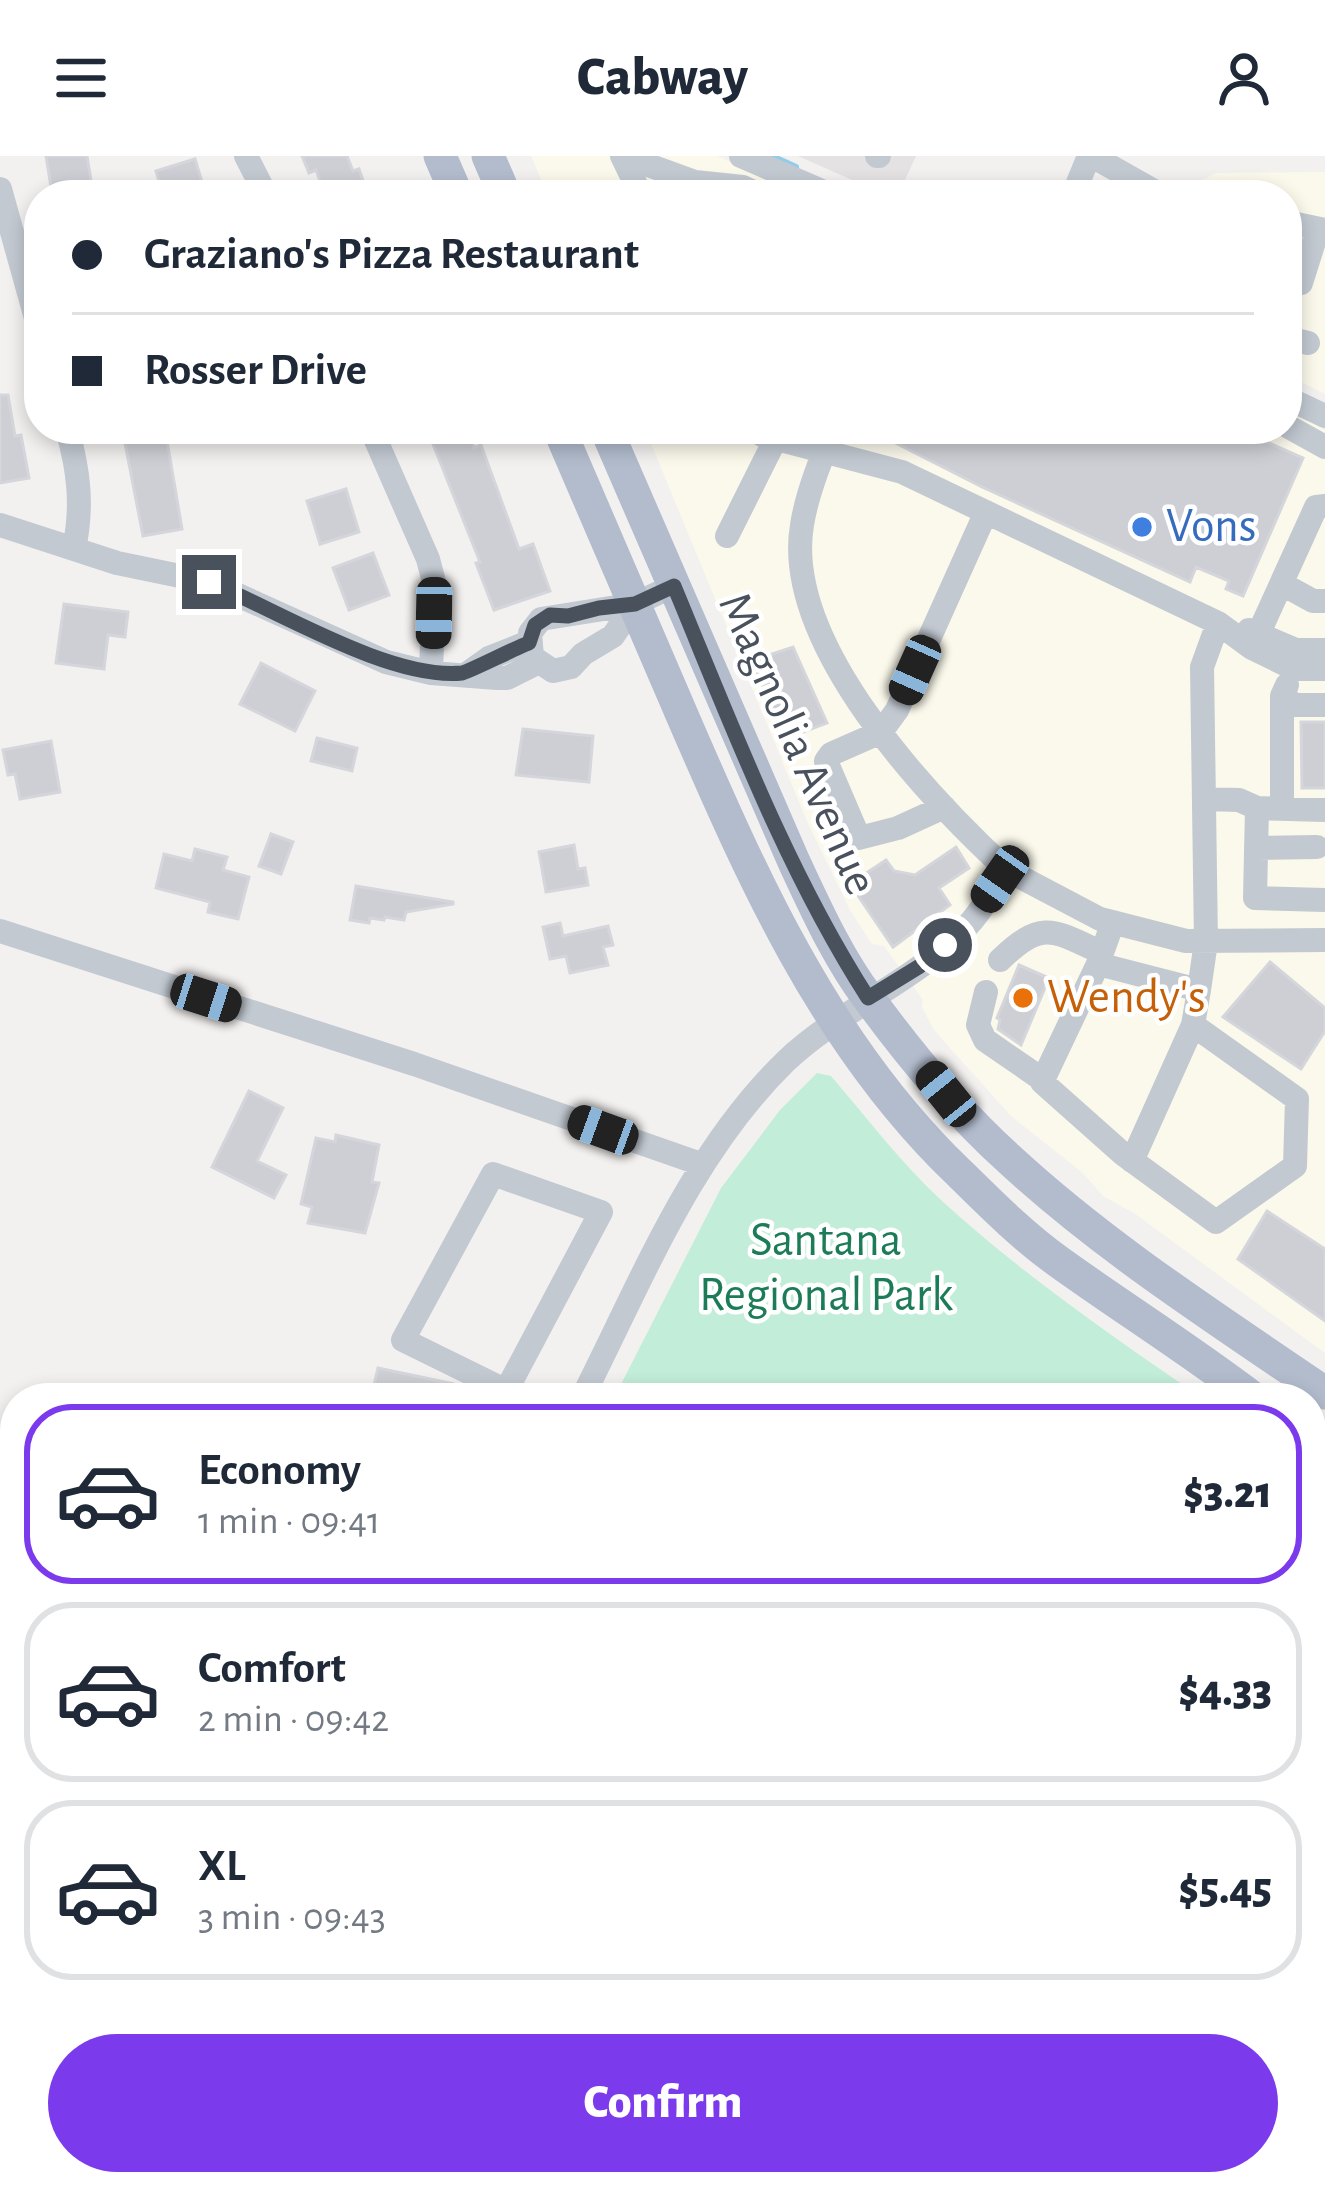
<!DOCTYPE html>
<meta charset="utf-8">
<style>
body{margin:0;font-family:"Alegreya Sans",sans-serif;background:#f2f2f3;color:#1f2937;height:100vh;display:flex;flex-direction:column;font-size:45px;white-space:nowrap}
*{box-sizing:border-box;margin:0}
p{font-size:39px;color:#747a83}
.icon{flex:none;width:66px;height:66px;fill:none;stroke:currentColor;stroke-width:2;stroke-linecap:round;stroke-linejoin:round}
.map{position:relative;flex:1;overflow:hidden}
.drawer{position:absolute;left:0px;top:1227px;width:1326px;height:813px;display:flex;flex-direction:column;background:#fff;border-radius:48px 48px 0 0;box-shadow:0 6px 18px #0003}
.drawer>*{flex:none}
.guide{position:absolute;left:24px;top:24px;width:1278px;height:264px;border-radius:48px;box-shadow:0 6px 18px #0003;display:grid;align-content:center;height:264px;padding:0 48px;background:#fff}
.end{position:absolute;width:54px;height:54px;margin:-27px;border:15px solid #49515d;background:#fff;box-shadow:0 0 0 6px #fff}
.from{border-radius:50%}
.car{position:absolute;width:36px;height:72px;margin:-36px -18px;border-radius:15px;box-shadow:0 0 9px 3px #0007;background:linear-gradient(#222 24%,#8ab4d8 0 40%,#222 0 76%,#8ab4d8 0 86%,#222 0)}
.guide b{display:flex;align-items:center;gap:42px;height:114px;font-size:45px}
.guide b+b{border-top:3px solid #e0e1e3}
.guide i{width:30px;height:30px;background:#1f2937}
ul{padding:21px 0 0;list-style:none}
li{display:flex;align-items:center;gap:36px;height:180px;margin:0 24px 18px;padding:0 24px;border:6px solid #e0e1e3;border-radius:48px}
li div{flex:1}
li b{display:block;font-size:45px}
li em{font-style:normal;font-weight:800}
li.current{border-color:#7c3aed}
li>.icon{width:108px;height:108px;stroke-width:1.5}
.cta{display:flex;gap:24px;margin-top:auto;padding:24px 48px}
.cta a{flex:1;height:138px;border-radius:72px;background:#7c3aed;color:#fff;font-size:48px;font-weight:800;line-height:138px;text-align:center}
header{display:flex;justify-content:space-between;align-items:center;height:156px;padding:0 48px;background:#fff;font-size:54px;font-weight:800}
.map>svg:first-child{display:block}
.commercial{fill:#fbf9eb}
.education{fill:#e4e2e2}
.green{fill:#c2edd8}
.lines{fill:none;stroke-linecap:round;stroke-linejoin:round}
.stream{stroke:#91cce8;stroke-width:6}
.building{fill:#cdcfd4;stroke:#d5d6db;stroke-width:3}
.minor{stroke:#c2c9d1;stroke-width:24}
.major{stroke:#b2bccd;stroke-width:33}
.route{stroke:#49515d;stroke-width:15}
.shop-dot{fill:#3f7fe0;stroke:#fff;stroke-width:4.5}
.food-dot{fill:#e8710a;stroke:#fff;stroke-width:4.5}
.labels{text-anchor:middle;dominant-baseline:central;stroke-width:9;stroke-linejoin:round;paint-order:stroke}
.shop-label{font-size:48px;fill:#366cbe;stroke:#fff;text-anchor:start}
.street-label{font-size:48px;fill:#49515d;stroke:#fff}
.food-label{font-size:48px;fill:#c56008;stroke:#fff;text-anchor:start}
.park-label{font-size:48px;fill:#1c7c57;stroke:#fff}
</style>
<header><svg class="icon" aria-label="menu" viewBox="0 0 24 24"><path d="M4 6h16M4 12h16M4 18h16"/></svg>Cabway<svg class="icon" aria-label="person" viewBox="0 0 24 24"><circle cx="12" cy="8" r="4"/><path d="M4 21q1-7 8-7t8 7"/></svg></header>
<div class="map">
<svg width="1325" height="2038" viewBox="0 0 1325 2038">
<rect width="100%" height="100%" fill="#f3f1f0"/>
<path class="commercial" d="M 531,0 L 717,0 L 803,39 L 548,39 Z
M 1325,16 L 1325,238 L 1287,219 L 1287,39 L 1198,39 L 1198,26 L 1216,17 Z
M 1287,253 L 1325,274 L 1325,1197 L 1134,1057 L 1103,1040 L 1083,1017 L 1011,960 L 934,874 L 922,851 L 923,844 L 884,790 L 872,788 L 850,754 L 807,665 L 645,273 L 1287,273 Z"/>
<path class="education" d="M 798,0 L 916,0 L 898,39 L 886,39 Z"/>
<path class="green" d="M 817,917 L 831,920 C 867,962 902,1008 942,1045 C 1022,1118 1113,1181 1202,1242 L 614,1242 L 721,1032 L 780,954 Z
M 1311,1498 L 1325,1498 L 1325,2038 L 0,2038 L 0,1968 L 15,1953 L 15,2025 L 1311,2025 Z"/>
<g class="lines">
<path class="stream" d="M 772,0 L 796,11
M 835,28 L 859,39"/>
</g>
<path class="building" d="M 46,0 L 87,0 L 92,31 L 52,37 Z
M 302,0 L 347,0 L 353,15 L 359,13 L 368,39 L 325,39 L 316,14 L 309,17 Z
M 195,3 L 206,39 L 163,39 L 156,15 Z
M 0,239 L 8,239 L 15,280 L 21,279 L 29,322 L 0,327 Z
M 145,273 L 165,273 L 182,373 L 143,380 L 123,277 Z
M 427,273 L 468,273 L 474,292 L 481,289 L 519,393 L 533,388 L 550,435 L 494,454 L 476,407 L 480,406 Z
M 868,273 L 1237,273 L 1303,302 L 1243,440 L 1226,433 L 1229,425 L 1196,411 L 1190,426 L 982,331 Z
M 346,333 L 359,376 L 320,388 L 307,345 Z
M 373,397 L 389,439 L 349,454 L 333,412 Z
M 64,448 L 128,456 L 125,481 L 108,479 L 104,513 L 56,507 Z
M 793,491 L 827,567 L 787,582 L 751,505 Z
M 261,507 L 315,535 L 295,575 L 240,548 Z
M 1301,566 L 1325,566 L 1325,632 L 1302,632 Z
M 523,573 L 593,580 L 589,626 L 516,619 Z
M 317,582 L 357,592 L 352,615 L 311,605 Z
M 51,585 L 60,636 L 20,643 L 15,618 L 8,619 L 3,594 Z
M 271,678 L 293,686 L 281,718 L 259,710 Z
M 574,689 L 578,713 L 585,712 L 588,729 L 546,736 L 539,696 Z
M 956,691 L 969,712 L 939,732 L 950,749 L 893,791 L 850,728 L 886,704 L 894,715 L 915,719 Z
M 195,693 L 227,701 L 223,714 L 249,721 L 238,763 L 208,756 L 210,746 L 156,732 L 164,698 L 192,705 Z
M 356,730 L 453,746 L 453,748 L 406,756 L 404,764 L 385,761 L 384,764 L 370,762 L 369,767 L 350,764 Z
M 560,767 L 563,780 L 608,770 L 613,789 L 603,791 L 608,809 L 570,817 L 566,800 L 550,803 L 543,771 Z
M 1270,806 L 1325,852 L 1325,875 L 1301,913 L 1223,861 Z
M 1019,809 L 1049,822 L 1021,889 L 998,873 L 1000,864 L 997,862 Z
M 249,935 L 283,952 L 257,1005 L 286,1019 L 274,1042 L 212,1011 Z
M 336,979 L 379,989 L 372,1026 L 379,1027 L 365,1077 L 308,1067 L 312,1051 L 301,1048 L 316,982 L 335,986 Z
M 1267,1055 L 1325,1093 L 1325,1165 L 1238,1103 Z
M 378,1212 L 454,1228 L 484,1242 L 371,1242 Z
M 10,1498 L 15,1499 L 15,1557 L 0,1553 Z
M 0,1781 L 8,1792 L 15,1787 L 15,1835 L 0,1815 Z"/>
<g class="lines">
<path class="minor" d="M 246,0 L 266,39
M 622,0 L 641,39
M 623,0 L 695,26 L 743,31 L 760,39
M 741,0 L 831,39
M 877,0 L 879,0
M 1092,0 L 1161,39
M 0,33 L 39,173
M 1073,39 L 1089,0
M 1287,66 L 1325,74
M 1301,127 L 1318,73
M 1287,182 L 1308,187
M 1287,242 L 1325,260
M 1287,270 L 1325,291
M 67,273 C 79,315 83,350 74,393
M 371,273 L 428,403 L 434,426 L 431,517
M 754,273 L 762,279 L 902,316 L 1218,467 L 1202,511 L 1206,786 L 1199,834 L 1098,808 L 1113,766
M 834,273 C 821,302 807,337 802,369 C 782,487 927,640 1007,714
M 0,369 L 117,407 L 209,426 L 386,506 L 431,517 L 497,522 L 507,522 L 537,507
M 727,380 L 776,282
M 1284,429 L 1313,445 L 1325,445
M 635,448 L 613,480 L 583,498 L 571,511 L 553,515 L 532,501 L 530,477 L 541,463 L 635,448 L 673,430
M 1218,467 L 1252,492 L 1295,513 L 1325,513
M 1249,474 L 1296,494 L 1325,494
M 1252,492 L 1316,351 L 1325,350
M 468,517 L 489,502 L 529,486
M 1287,529 L 1282,540 L 1295,549 L 1325,549
M 1205,643 L 1239,644 L 1257,652 L 1325,654
M 944,651 L 898,672 L 859,682 L 826,605 L 831,598 L 881,576 L 897,554 L 986,356
M 1257,652 L 1255,742 L 1325,744
M 1282,653 L 1282,540
M 1256,692 L 1317,691
M 0,775 L 414,908 L 701,1008
M 1000,804 C 1042,764 1052,773 1102,797
M 1098,808 L 1042,926 L 1123,998 L 1216,1066 L 1295,1010 L 1297,943 L 1193,869 L 1199,834
M 986,836 L 978,869 L 985,884 L 1043,924
M 1132,1005 L 1193,869
M 506,1235 L 601,1056 L 493,1018 L 403,1184 L 521,1242
M 582,1242 C 641,1126 691,997 786,905 C 842,852 919,824 970,767 C 984,751 995,731 1007,714 L 1100,763 L 1186,785 L 1325,784
M 0,1611 L 15,1616
M 0,1723 L 15,1709
M 0,1929 L 15,1913
M 0,2037 L 15,2020
M 42,2038 L 42,2025"/>
<path class="major" d="M 440,0 L 457,39
M 488,0 L 505,39
M 559,273 C 601,371 643,468 685,566 C 753,723 822,878 944,1002 C 980,1037 1018,1077 1059,1106 C 1123,1152 1190,1194 1253,1242
M 606,273 L 794,706 C 816,753 838,802 869,843 C 910,899 957,956 1008,1002 C 1104,1091 1217,1163 1325,1237
M 1311,1283 L 1325,1291"/>
</g>
<g class="lines">
<path class="route" d="M 209,426 C 277,454 390,524 462,517 C 469,516 515,492 529,487 L 535,469 L 550,459 L 568,460 L 599,452 L 635,448 L 674,430 C 732,570 786,714 868,842 L 920,810 L 945,789"/>
</g>
<circle class="shop-dot" cx="1142" cy="371" r="12"/>
<circle class="food-dot" cx="1023" cy="842" r="12"/>
<g class="labels">
<g class="shop-label">
<text x="1166" y="371">Vons</text>
</g>
<g class="street-label">
<text transform="translate(797 588) rotate(66)">Magnolia Avenue</text>
</g>
<g class="food-label">
<text x="1047" y="842">Wendy's</text>
</g>
<g class="park-label">
<text x="826" y="1085">Santana<tspan x="826" dy="55">Regional Park</tspan></text>
</g>
</g>
</svg>
<i class="end from" style="left:945px;top:789px"></i>
<i class="end" style="left:209px;top:426px"></i>
<i class="car" style="left:434px;top:457px;rotate:181deg"></i>
<i class="car" style="left:915px;top:514px;rotate:204deg"></i>
<i class="car" style="left:1000px;top:723px;rotate:215deg"></i>
<i class="car" style="left:206px;top:842px;rotate:108deg"></i>
<i class="car" style="left:946px;top:938px;rotate:321deg"></i>
<i class="car" style="left:603px;top:974px;rotate:290deg"></i>
<div class="guide">
<b><i class="from"></i>Graziano's Pizza Restaurant</b>
<b><i></i>Rosser Drive</b>
</div>
<section class="drawer">
<ul>
<li class="current"><svg class="icon" aria-label="car" viewBox="0 0 24 24"><path d="M5 17H2v-5l4-1 3-4h7l3 4 3 1v5h-3M9 17h6M6 11h13"/><circle cx="7" cy="17" r="2"/><circle cx="17" cy="17" r="2"/></svg><div><b>Economy</b><p>1 min · 09:41</p></div><em>$3.21</em></li>
<li><svg class="icon" aria-label="car" viewBox="0 0 24 24"><path d="M5 17H2v-5l4-1 3-4h7l3 4 3 1v5h-3M9 17h6M6 11h13"/><circle cx="7" cy="17" r="2"/><circle cx="17" cy="17" r="2"/></svg><div><b>Comfort</b><p>2 min · 09:42</p></div><em>$4.33</em></li>
<li><svg class="icon" aria-label="car" viewBox="0 0 24 24"><path d="M5 17H2v-5l4-1 3-4h7l3 4 3 1v5h-3M9 17h6M6 11h13"/><circle cx="7" cy="17" r="2"/><circle cx="17" cy="17" r="2"/></svg><div><b>XL</b><p>3 min · 09:43</p></div><em>$5.45</em></li>
</ul>
<div class="cta"><a>Confirm</a></div>
</section>
</div>
